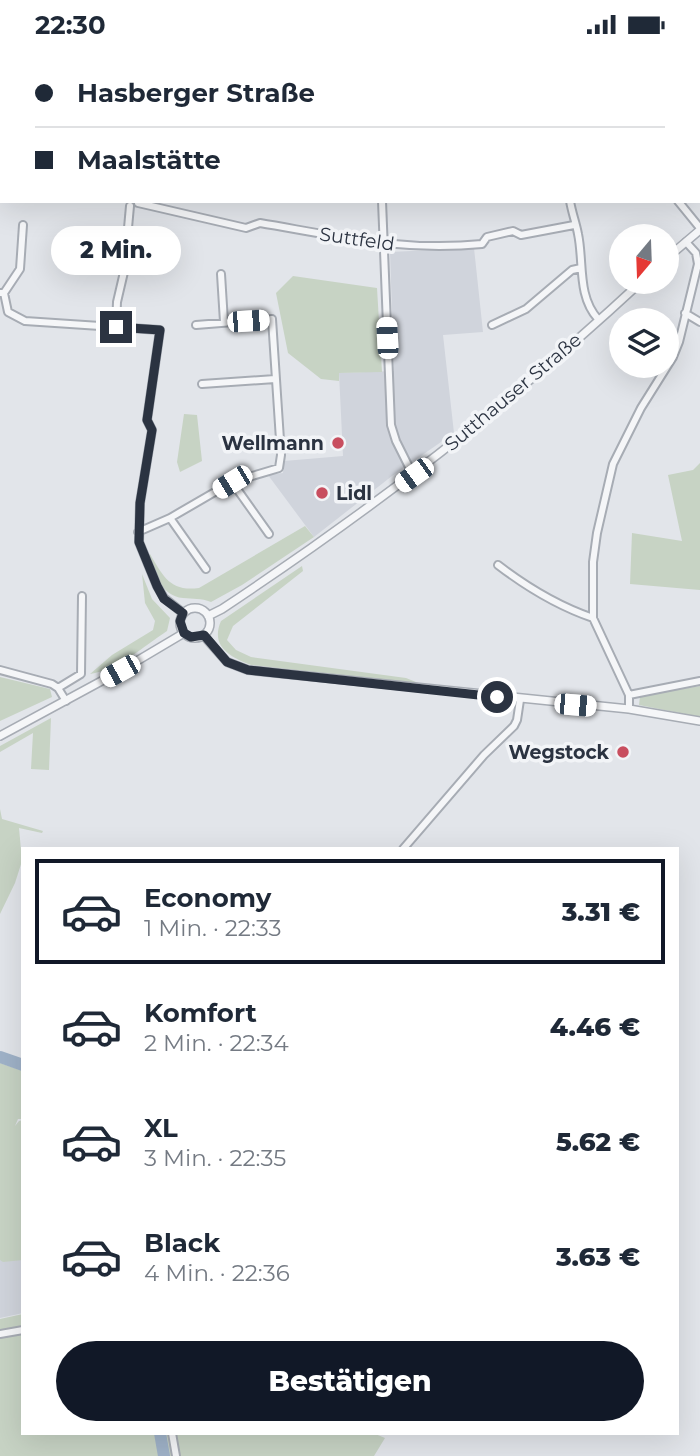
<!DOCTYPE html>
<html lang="de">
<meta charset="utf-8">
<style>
body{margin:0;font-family:Montserrat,sans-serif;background:#f2f2f3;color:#1f2937;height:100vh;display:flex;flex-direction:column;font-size:26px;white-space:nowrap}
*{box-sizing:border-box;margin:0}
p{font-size:23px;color:#747a83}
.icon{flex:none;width:38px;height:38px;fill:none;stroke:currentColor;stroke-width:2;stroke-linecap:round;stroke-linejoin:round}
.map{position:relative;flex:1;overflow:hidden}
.sheet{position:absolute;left:21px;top:798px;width:658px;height:588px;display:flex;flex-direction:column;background:#fff;border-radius:0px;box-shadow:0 7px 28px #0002}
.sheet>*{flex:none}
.top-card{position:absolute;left:0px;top:0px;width:700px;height:154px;box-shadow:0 7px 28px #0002;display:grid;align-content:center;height:154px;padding:0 35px;background:#fff}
.needle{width:46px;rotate:199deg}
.buttons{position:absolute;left:609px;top:175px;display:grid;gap:14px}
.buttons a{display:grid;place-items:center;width:70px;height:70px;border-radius:50%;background:#fff;box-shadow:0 7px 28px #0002;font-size:35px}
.end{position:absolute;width:32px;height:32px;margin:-16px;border:9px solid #2b3341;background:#fff;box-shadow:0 0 0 4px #fff}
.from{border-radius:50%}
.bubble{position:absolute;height:49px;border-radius:24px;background:#fff;box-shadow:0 7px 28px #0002;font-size:23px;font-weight:800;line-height:49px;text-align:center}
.car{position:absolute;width:21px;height:42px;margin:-21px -10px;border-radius:9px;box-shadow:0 0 5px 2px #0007;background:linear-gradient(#fff 24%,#345 0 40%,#fff 0 76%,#345 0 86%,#fff 0)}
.top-card b{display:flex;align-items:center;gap:24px;height:66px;font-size:26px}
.top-card b+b{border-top:2px solid #e0e1e3}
.top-card i{width:18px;height:18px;background:#1f2937}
ul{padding:12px 0 0;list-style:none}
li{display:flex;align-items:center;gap:21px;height:105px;margin:0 14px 10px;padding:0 21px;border:4px solid transparent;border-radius:0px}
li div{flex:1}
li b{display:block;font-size:26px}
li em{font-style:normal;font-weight:800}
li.on{border-color:#111827}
li>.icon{width:63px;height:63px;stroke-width:1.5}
.action{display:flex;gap:14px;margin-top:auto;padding:14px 35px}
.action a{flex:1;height:80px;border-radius:42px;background:#111827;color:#fff;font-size:28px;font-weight:800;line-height:80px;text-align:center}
.status{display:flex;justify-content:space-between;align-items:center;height:49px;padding:0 35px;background:#fff;direction:ltr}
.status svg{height:19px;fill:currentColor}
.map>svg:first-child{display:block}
.built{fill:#d0d4dc}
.green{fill:#c7d3c4}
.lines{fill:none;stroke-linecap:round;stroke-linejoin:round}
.river{stroke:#9fb2c8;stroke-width:12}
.minor-casing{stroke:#a7acb4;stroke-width:10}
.tertiary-casing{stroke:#a7acb4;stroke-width:10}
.minor{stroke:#f5f6f8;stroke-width:6}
.tertiary{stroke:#f5f6f8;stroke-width:7}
.route{stroke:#2b3341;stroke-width:9}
.poi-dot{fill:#c84e5f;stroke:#f2f4f7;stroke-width:2.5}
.labels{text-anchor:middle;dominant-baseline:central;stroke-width:7;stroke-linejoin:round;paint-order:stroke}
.street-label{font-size:19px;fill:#2b3341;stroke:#f2f4f7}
.poi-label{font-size:19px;font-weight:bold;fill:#2b3341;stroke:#f2f4f7;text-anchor:end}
</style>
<div class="status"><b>22:30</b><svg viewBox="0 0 49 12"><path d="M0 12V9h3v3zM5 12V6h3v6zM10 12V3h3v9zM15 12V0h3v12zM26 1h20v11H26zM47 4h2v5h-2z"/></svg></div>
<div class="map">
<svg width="700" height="1407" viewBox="0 0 700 1407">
<rect width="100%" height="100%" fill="#e2e5ea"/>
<path class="built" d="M 474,199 L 483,283 L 443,286 L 454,384 L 392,427 L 314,488 L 268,426 L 283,424 L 284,412 L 343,407 L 339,324 L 394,322 L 390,203 Z
M 23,1210 L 23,1264 L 0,1269 L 0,1211 Z"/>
<path class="green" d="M 293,227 L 377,239 L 382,323 L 339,324 L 339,332 L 321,330 L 288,304 L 276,244 Z
M 184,365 L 197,366 L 202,412 L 180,423 L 177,413 Z
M 700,414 L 700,541 L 630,535 L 632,484 L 682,492 L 668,426 L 693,421 Z
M 305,477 L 314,488 L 242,536 L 211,553 C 201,549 193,550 183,549 C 161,547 155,524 148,507 L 150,505 C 163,527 170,543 199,539 Z
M 302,517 L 303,522 L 233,577 L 227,591 L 236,601 L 251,608 L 406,629 L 421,635 L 251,616 C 230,608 210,597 221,572 Z
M 142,525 L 152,550 L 170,569 L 167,582 C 144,597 118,621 90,625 L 112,606 L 153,581 L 155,572 L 145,554 Z
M 0,628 L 50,640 L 52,648 L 0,672 Z
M 700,637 L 700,668 L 639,656 L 640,647 Z
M 51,669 L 49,721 L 31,720 L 33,684 L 0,703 L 0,697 Z
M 0,760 L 2,770 L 43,782 L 42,784 L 19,779 L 22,812 L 15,834 L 0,865 Z
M 0,1014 L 23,1022 L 23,1070 L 18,1070 L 15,1077 L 19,1072 L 23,1071 L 23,1211 L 3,1213 L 0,1211 Z
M 23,1265 L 23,1384 L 373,1384 L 385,1389 L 374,1407 L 0,1407 L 0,1270 Z"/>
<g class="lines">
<path class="river" d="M 0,1008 L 23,1016
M 160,1384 L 164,1407"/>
<defs>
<path id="minor" d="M 381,0 L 381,2
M 620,0 L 623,2
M 159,2 L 159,0
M 331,2 L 331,0
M 568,2 L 569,0
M 698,33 L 700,33
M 0,115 L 2,115
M 382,152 L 391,376 L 396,392 L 413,426
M 570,152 C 572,164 576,174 578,185 C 584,213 577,247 598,270
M 678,152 L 700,179
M 138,154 L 246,179 L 260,174 C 337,187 403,203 482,195 L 487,188 L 513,182 L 521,186 L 574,176
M 221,225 L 224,273
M 0,244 L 4,244 L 8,263 L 25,272 L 160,281 L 147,371 L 152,381 L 140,454 L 139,493 L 157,537 L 164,549 L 183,564
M 4,244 L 20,220 L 23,176
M 685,264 L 700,273
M 492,276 L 526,260 L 572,221 L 581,219
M 116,278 L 117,253 L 124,223 L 130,157
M 202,335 L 275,330
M 232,433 L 269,485
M 170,469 L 206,520
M 138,483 L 170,469 L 232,433 L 279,419 L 281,406 L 272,270 L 196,276
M 498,516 C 528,539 558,557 593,569
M 0,621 L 52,635 L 58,639 L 66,652
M 58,639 L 81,625 L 82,547
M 629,646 L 700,632
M 629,660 L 629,646 L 593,569 L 593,513 L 597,484 L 613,415 L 641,359 L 673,308 L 679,293 L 698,215 L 696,204 L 686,193
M 403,800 L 484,706 L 514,677 L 517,671 L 520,651
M 0,1285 L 23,1281
M 172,1384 L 176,1407"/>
<path id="tertiary" d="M 667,209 L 700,181
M180 574a15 15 0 1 1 30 0a15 15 0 1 1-30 0Z
M 208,567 L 222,560 C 370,462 511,354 641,233
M 203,586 L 227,613 L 248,621 L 629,660 L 700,672
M 0,687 L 120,622 L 184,584"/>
</defs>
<use href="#minor" class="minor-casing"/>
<use href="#tertiary" class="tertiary-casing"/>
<use href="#minor" class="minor"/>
<use href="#tertiary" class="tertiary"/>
</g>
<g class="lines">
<path class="route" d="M 116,278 L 160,281 L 147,371 L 152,381 L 140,454 L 139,493 L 157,537 L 164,550 L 183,564 L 180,572 L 184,584 L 191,588 L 204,586 L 227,613 L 248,621 L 497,648"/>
</g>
<g class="poi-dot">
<circle cx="338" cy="394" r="7"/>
<circle cx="322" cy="444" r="7"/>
<circle cx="623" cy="703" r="7"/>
</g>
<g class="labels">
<g class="street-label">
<text transform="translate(357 190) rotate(8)">Suttfeld</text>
<text transform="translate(513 343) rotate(-40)">Sutthauser Straße</text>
</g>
<g class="poi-label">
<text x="324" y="394">Wellmann</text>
<text x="336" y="444" text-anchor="start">Lidl</text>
<text x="609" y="703">Wegstock</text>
</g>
</g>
</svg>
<div class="buttons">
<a><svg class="needle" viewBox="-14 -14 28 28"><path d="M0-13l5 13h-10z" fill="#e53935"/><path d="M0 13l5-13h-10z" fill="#747a83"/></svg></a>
<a><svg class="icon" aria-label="layers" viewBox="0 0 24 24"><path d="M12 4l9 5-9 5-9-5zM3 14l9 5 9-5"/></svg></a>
</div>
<i class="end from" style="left:497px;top:648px"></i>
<i class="end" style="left:116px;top:278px"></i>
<div class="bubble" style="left:51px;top:177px;width:130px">2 Min.</div>
<i class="car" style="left:248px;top:272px;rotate:86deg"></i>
<i class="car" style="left:387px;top:289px;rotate:357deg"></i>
<i class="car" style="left:414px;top:426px;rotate:234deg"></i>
<i class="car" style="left:232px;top:433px;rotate:239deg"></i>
<i class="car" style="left:120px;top:622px;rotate:241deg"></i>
<i class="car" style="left:575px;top:656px;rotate:95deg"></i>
<div class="top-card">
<b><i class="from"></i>Hasberger Straße</b>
<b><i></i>Maalstätte</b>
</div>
<section class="sheet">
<ul>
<li class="on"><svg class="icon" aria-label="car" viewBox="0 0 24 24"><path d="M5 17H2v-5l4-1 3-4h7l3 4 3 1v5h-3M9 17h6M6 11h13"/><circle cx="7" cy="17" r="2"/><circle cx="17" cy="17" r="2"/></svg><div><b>Economy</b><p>1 Min. · 22:33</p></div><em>3.31 €</em></li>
<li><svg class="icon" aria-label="car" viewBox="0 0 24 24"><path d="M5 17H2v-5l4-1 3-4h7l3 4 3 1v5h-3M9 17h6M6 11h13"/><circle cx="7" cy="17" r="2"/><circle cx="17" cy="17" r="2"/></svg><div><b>Komfort</b><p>2 Min. · 22:34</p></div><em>4.46 €</em></li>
<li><svg class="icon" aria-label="car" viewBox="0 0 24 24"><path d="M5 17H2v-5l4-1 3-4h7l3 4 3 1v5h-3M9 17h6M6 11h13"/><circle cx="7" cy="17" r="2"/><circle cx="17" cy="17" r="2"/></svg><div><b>XL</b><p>3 Min. · 22:35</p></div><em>5.62 €</em></li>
<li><svg class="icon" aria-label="car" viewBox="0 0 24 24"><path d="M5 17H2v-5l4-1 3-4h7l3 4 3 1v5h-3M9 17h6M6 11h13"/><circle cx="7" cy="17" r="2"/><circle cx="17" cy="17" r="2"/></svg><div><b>Black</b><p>4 Min. · 22:36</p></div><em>3.63 €</em></li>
</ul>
<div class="action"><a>Bestätigen</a></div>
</section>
</div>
